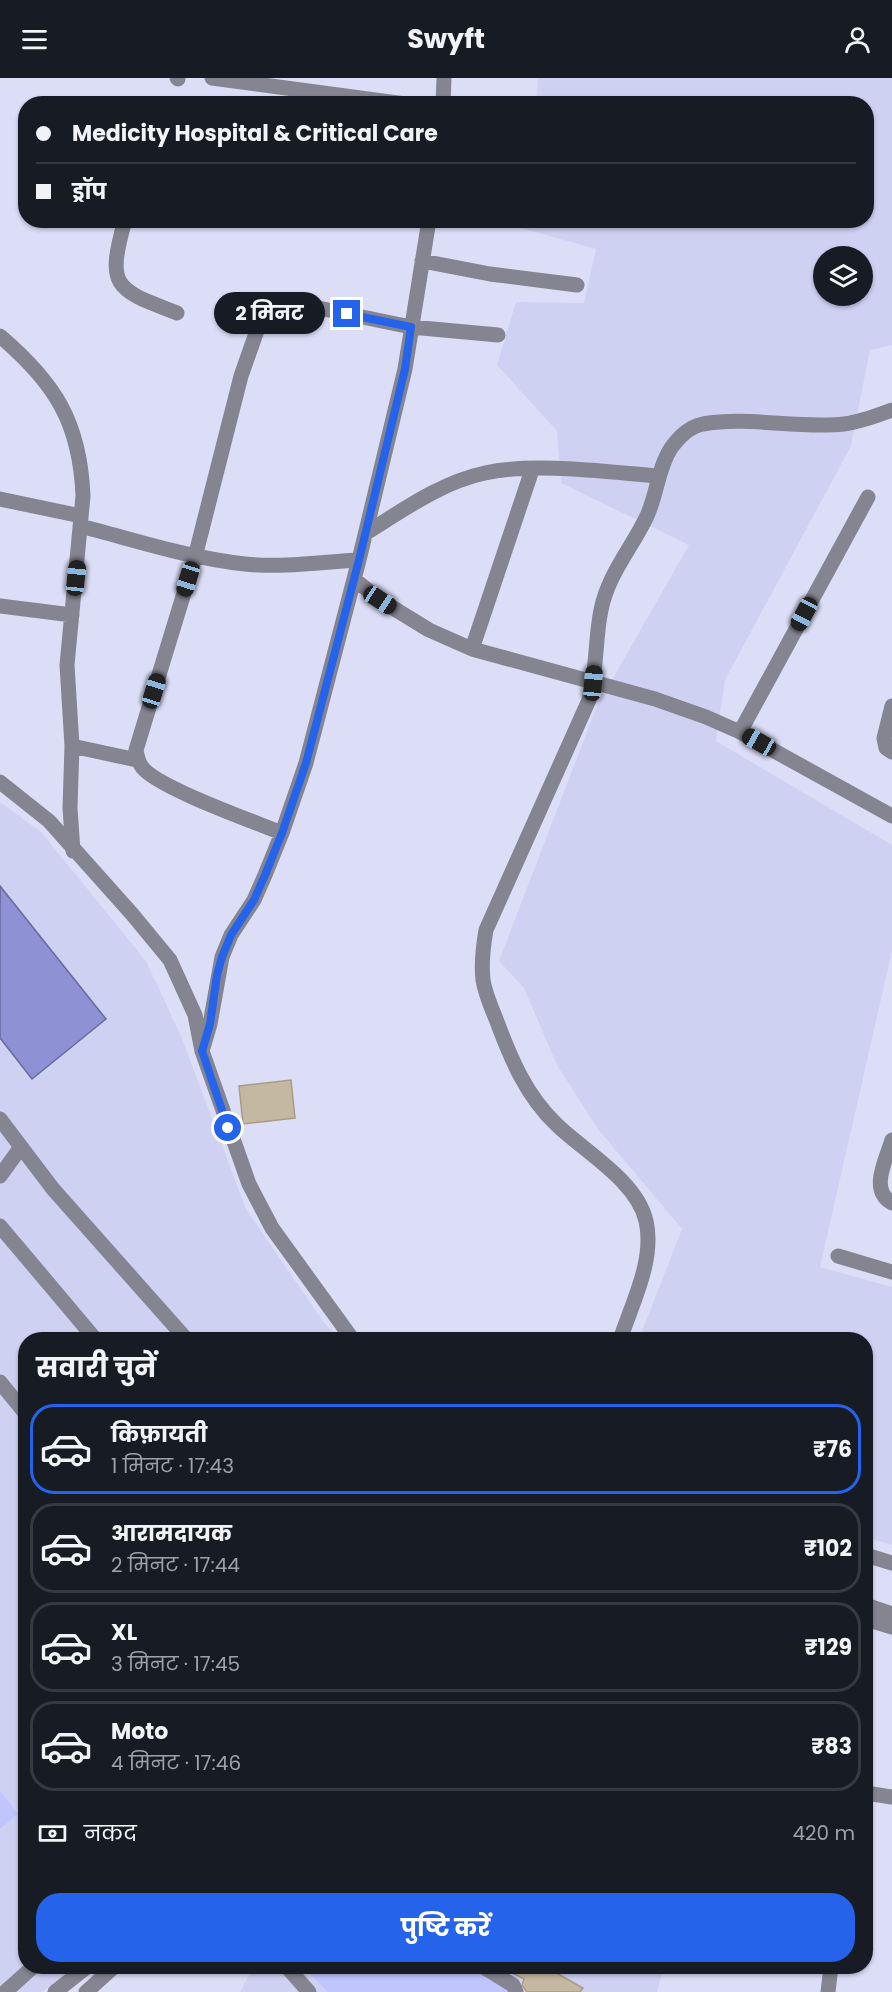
<!DOCTYPE html>
<html lang="hi">
<meta charset="utf-8">
<style>
body{margin:0;font-family:Poppins,"Noto Sans Devanagari",sans-serif;background:#20242c;color:#f1f3f6;height:100vh;display:flex;flex-direction:column;font-size:22px;white-space:nowrap}
*{box-sizing:border-box;margin:0}
p{font-size:20px;color:#9ea1a6}
.icon{flex:none;width:33px;height:33px;fill:none;stroke:currentColor;stroke-width:2;stroke-linecap:round;stroke-linejoin:round}
.map{position:relative;flex:1;overflow:hidden}
.sheet{position:absolute;left:18px;top:1254px;width:855px;height:642px;display:flex;flex-direction:column;background:#171b24;border-radius:24px;box-shadow:0 2px 4px #0004}
.sheet>*{flex:none}
.guide{position:absolute;left:18px;top:18px;width:856px;height:132px;border-radius:24px;box-shadow:0 2px 4px #0004;display:grid;align-content:center;height:132px;padding:0 18px;background:#171b24}
.fabs{position:absolute;left:813px;top:168px;display:grid;gap:12px}
.fabs a{display:grid;place-items:center;width:60px;height:60px;border-radius:50%;background:#171b24;box-shadow:0 2px 4px #0004;font-size:30px}
.end{position:absolute;width:27px;height:27px;margin:-14px;border:8px solid #2563eb;background:#fff;box-shadow:0 0 0 3px #fff}
.from{border-radius:50%}
.bubble{position:absolute;height:42px;border-radius:21px;background:#171b24;box-shadow:0 2px 4px #0004;font-size:20px;font-weight:700;line-height:42px;text-align:center}
.car{position:absolute;width:18px;height:36px;margin:-18px -9px;border-radius:8px;box-shadow:0 0 4px 2px #0007;background:linear-gradient(#222 24%,#8ab4d8 0 40%,#222 0 76%,#8ab4d8 0 86%,#222 0)}
.guide b{display:flex;align-items:center;gap:21px;height:57px;font-size:22px}
.guide b+b{border-top:2px solid #363941}
.guide i{width:15px;height:15px;background:#f1f3f6}
ul{padding:0;list-style:none}
li{display:flex;align-items:center;gap:18px;height:90px;margin:0 12px 9px;padding:0 6px;border:3px solid #363941;border-radius:24px}
li div{flex:1}
li b{display:block;font-size:22px}
li em{font-style:normal;font-weight:700}
li.on{border-color:#2563eb}
li>.icon{width:54px;height:54px;stroke-width:1.5}
h2{padding:0 18px;font-size:27px;line-height:72px}
.pay{display:flex;align-items:center;gap:15px;height:66px;padding:0 18px;font-size:22px}
.pay p{margin-inline-start:auto}
.primary-button{display:flex;gap:12px;margin-top:auto;padding:12px 18px}
.primary-button a{flex:1;height:69px;border-radius:24px;background:#2563eb;color:#fff;font-size:24px;font-weight:700;line-height:69px;text-align:center}
header{display:flex;justify-content:space-between;align-items:center;height:78px;padding:0 18px;background:#171b24;font-size:27px;font-weight:700}
.map>svg:first-child{display:block}
.built{fill:#ced1f2;fill-rule:evenodd}
.green{fill:#c1c5fe}
.water{fill:#8e91d3;stroke:#676a9a;stroke-width:1.5}
.building{fill:#c5b8a0;stroke:#a99c85;stroke-width:1.5}
.lines{fill:none;stroke-linecap:round;stroke-linejoin:round}
.minor{stroke:#848590;stroke-width:15}
.route{stroke:#2563eb;stroke-width:8}
</style>
<header><svg class="icon" aria-label="menu" viewBox="0 0 24 24"><path d="M4 6h16M4 12h16M4 18h16"/></svg>Swyft<svg class="icon" aria-label="person" viewBox="0 0 24 24"><circle cx="12" cy="8" r="4"/><path d="M4 21q1-7 8-7t8 7"/></svg></header>
<div class="map">
<svg width="892" height="1914" viewBox="0 0 892 1914">
<rect width="100%" height="100%" fill="#dcdef8"/>
<path class="built" d="M 538,0 L 892,0 L 892,267 L 870,272 L 851,368 L 725,602 L 716,663 L 892,767 L 892,873 L 820,1189 L 892,1209 L 892,1467 L 866,1459 L 866,1262 L 639,1261 L 682,1151 L 598,1051 L 557,987 L 524,910 L 499,883 L 597,628 L 689,467 L 561,405 L 557,353 L 497,287 L 516,224 L 584,225 L 596,171 L 514,148 L 515,143 L 867,142 L 867,26 L 536,25 ZM 824,178 L 862,178 L 862,218 L 824,218 Z
M 0,724 L 41,754 L 146,883 L 181,958 L 246,1131 L 322,1242 L 339,1261 L 26,1262 L 26,1888 L 74,1889 L 42,1914 L 0,1914 Z
M 253,1889 L 664,1889 L 657,1914 L 240,1914 Z"/>
<path class="green" d="M 0,1713 L 18,1736 L 0,1751 Z
M 303,1889 L 470,1889 L 507,1910 L 509,1914 L 328,1914 Z"/>
<path class="water" d="M 0,808 L 106,941 L 32,1001 L 0,960 Z"/>
<path class="building" d="M 291,1002 L 295,1040 L 243,1046 L 239,1008 Z
M 499,1888 L 544,1888 L 583,1910 L 580,1914 L 527,1914 L 522,1907 L 524,1901 Z"/>
<g class="lines">
<path class="minor" d="M 177,0 L 178,1
M 212,0 L 405,26
M 443,26 L 444,0
M 125,142 C 106,210 115,211 177,235
M 422,183 L 490,196 L 577,207
M 0,258 C 55,305 80,344 83,418 L 67,587 L 72,668 L 70,730 L 73,773
M 0,421 L 81,438
M 80,448 C 135,462 189,480 245,486 C 283,490 322,484 359,482
M 366,455 C 403,432 442,404 485,395 C 535,384 607,394 659,398
M 354,501 L 380,522 L 429,552 L 472,571 L 655,621 L 706,639 L 740,654 L 892,738
M 0,528 L 72,537
M 472,571 L 532,392
M 892,628 L 884,660 L 886,670 L 892,674
M 740,654 L 868,419
M 72,668 L 137,682
M 0,704 L 49,743 L 132,836 L 170,882 L 195,937 L 202,973 L 249,1106 L 272,1150 L 353,1262
M 282,755 C 255,744 156,709 142,689 C 138,684 137,678 136,672 L 195,479 L 241,298 L 260,244 L 267,233 L 286,226 L 304,227 L 411,249 L 498,257
M 202,973 L 210,946 L 222,879 L 231,857 L 254,822 L 265,797 L 282,755 L 306,685 L 359,482 L 405,291 L 429,142
M 0,1041 L 53,1111 L 187,1262
M 892,1062 C 886,1082 869,1112 892,1125
M 0,1098 L 21,1069
M 0,1148 L 96,1262
M 838,1178 L 892,1194
M 620,1262 C 632,1225 655,1182 646,1143 C 637,1103 585,1074 557,1047 C 526,1018 510,979 496,941 C 491,929 485,915 483,902 C 481,885 483,869 486,852 L 589,622 C 597,592 595,561 601,532 C 608,496 632,470 647,438 C 657,416 658,390 671,370 C 680,358 689,349 703,346 C 748,338 798,351 844,346 C 861,344 876,338 892,332
M 0,1304 L 26,1336
M 866,1477 L 892,1485
M 866,1527 L 892,1536
M 866,1541 L 892,1549
M 866,1715 L 892,1719
M 286,1888 L 309,1914
M 482,1888 L 513,1907 L 516,1914
M 5,1914 L 34,1888
M 55,1914 L 88,1888
M 86,1914 L 115,1888
M 828,1914 L 831,1888"/>
</g>
<g class="lines">
<path class="route" d="M 228,1050 L 202,973 L 210,946 L 217,897 L 222,879 L 231,857 L 254,822 L 265,797 L 282,755 L 306,685 L 359,482 L 405,291 L 411,249 L 347,236"/>
</g>
</svg>
<div class="fabs">
<a><svg class="icon" aria-label="layers" viewBox="0 0 24 24"><path d="M12 4l9 5-9 5-9-5zM3 14l9 5 9-5"/></svg></a>
</div>
<i class="end from" style="left:228px;top:1050px"></i>
<i class="end" style="left:347px;top:236px"></i>
<div class="bubble" style="left:214px;top:214px;width:111px">2 मिनट</div>
<i class="car" style="left:76px;top:500px;rotate:6deg"></i>
<i class="car" style="left:188px;top:501px;rotate:197deg"></i>
<i class="car" style="left:380px;top:522px;rotate:123deg"></i>
<i class="car" style="left:804px;top:536px;rotate:208deg"></i>
<i class="car" style="left:593px;top:605px;rotate:5deg"></i>
<i class="car" style="left:154px;top:613px;rotate:17deg"></i>
<i class="car" style="left:759px;top:664px;rotate:299deg"></i>
<div class="guide">
<b><i class="from"></i>Medicity Hospital &amp; Critical Care</b>
<b><i></i>ड्रॉप</b>
</div>
<section class="sheet">
<h2>सवारी चुनें</h2>
<ul>
<li class="on"><svg class="icon" aria-label="car" viewBox="0 0 24 24"><path d="M5 17H2v-5l4-1 3-4h7l3 4 3 1v5h-3M9 17h6M6 11h13"/><circle cx="7" cy="17" r="2"/><circle cx="17" cy="17" r="2"/></svg><div><b>किफ़ायती</b><p>1 मिनट · 17:43</p></div><em>₹76</em></li>
<li><svg class="icon" aria-label="car" viewBox="0 0 24 24"><path d="M5 17H2v-5l4-1 3-4h7l3 4 3 1v5h-3M9 17h6M6 11h13"/><circle cx="7" cy="17" r="2"/><circle cx="17" cy="17" r="2"/></svg><div><b>आरामदायक</b><p>2 मिनट · 17:44</p></div><em>₹102</em></li>
<li><svg class="icon" aria-label="car" viewBox="0 0 24 24"><path d="M5 17H2v-5l4-1 3-4h7l3 4 3 1v5h-3M9 17h6M6 11h13"/><circle cx="7" cy="17" r="2"/><circle cx="17" cy="17" r="2"/></svg><div><b>XL</b><p>3 मिनट · 17:45</p></div><em>₹129</em></li>
<li><svg class="icon" aria-label="car" viewBox="0 0 24 24"><path d="M5 17H2v-5l4-1 3-4h7l3 4 3 1v5h-3M9 17h6M6 11h13"/><circle cx="7" cy="17" r="2"/><circle cx="17" cy="17" r="2"/></svg><div><b>Moto</b><p>4 मिनट · 17:46</p></div><em>₹83</em></li>
</ul>
<div class="pay"><svg class="icon" aria-label="cash" viewBox="0 0 24 24"><path d="M3 7h18v10H3z"/><circle cx="12" cy="12" r="2"/></svg>नकद<p>420 m</p></div>
<div class="primary-button"><a>पुष्टि करें</a></div>
</section>
</div>
